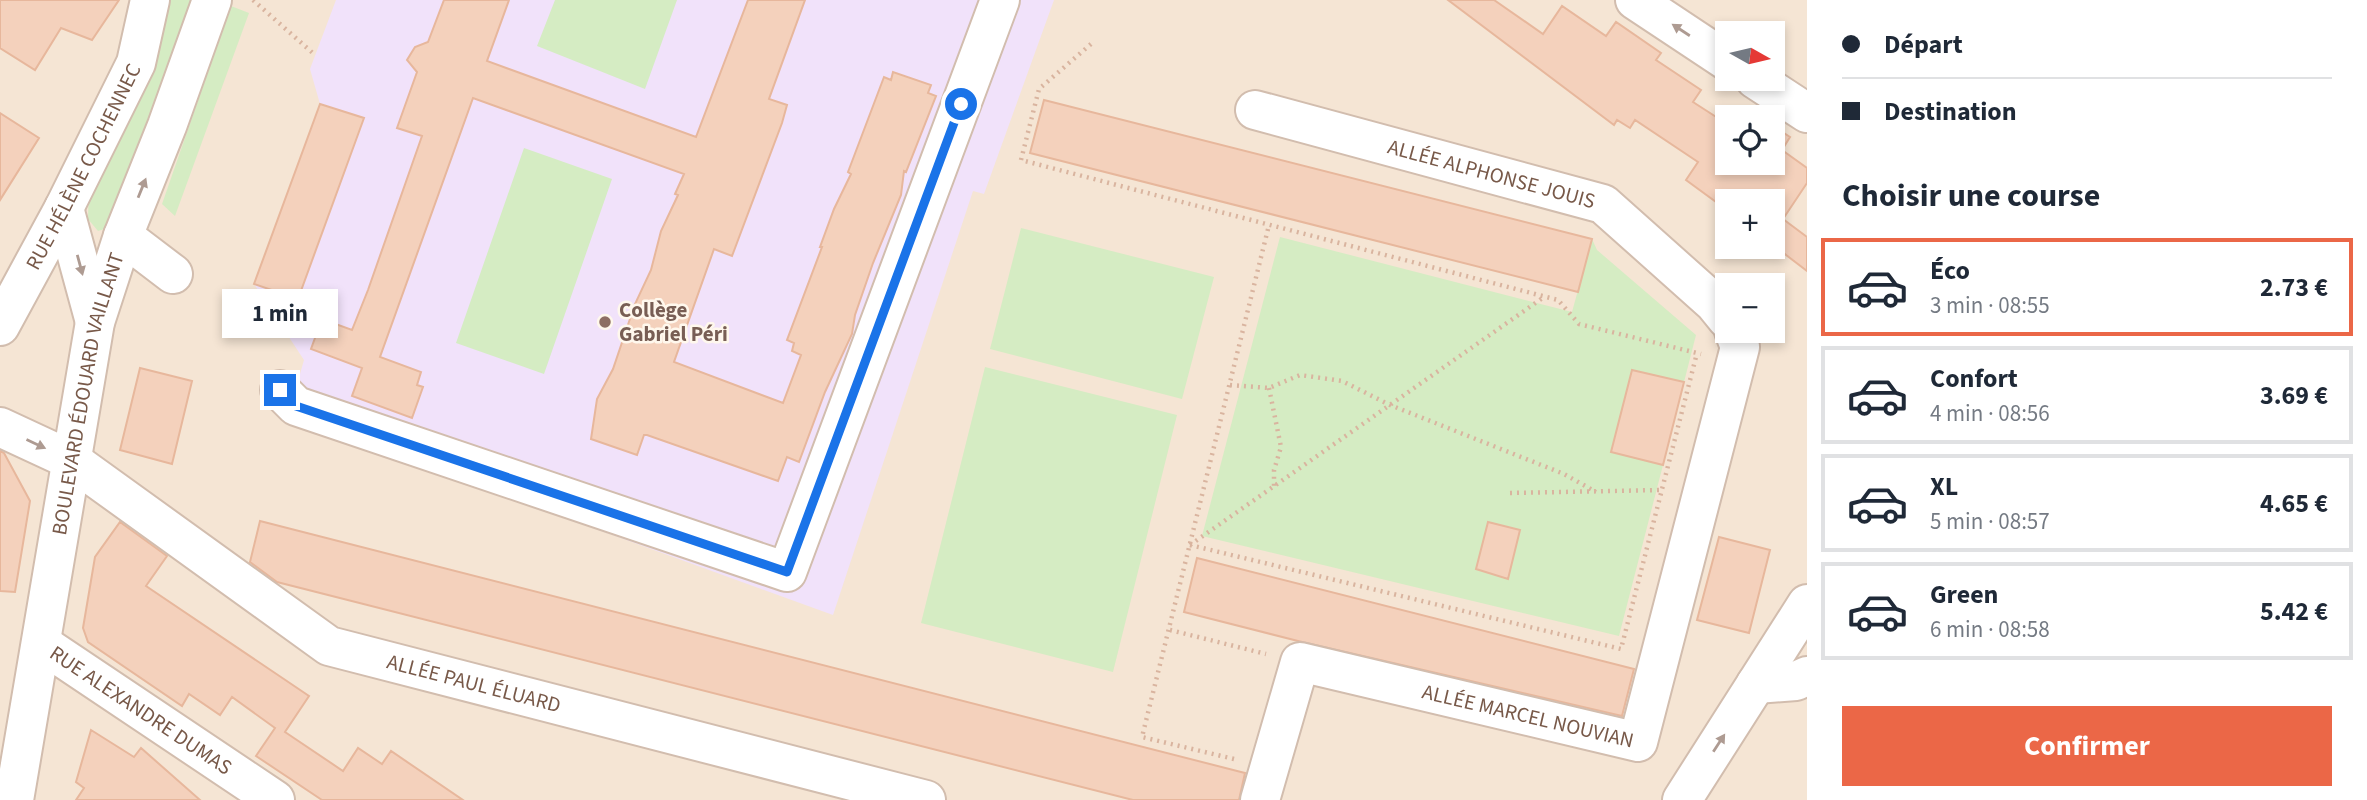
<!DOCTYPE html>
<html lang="fr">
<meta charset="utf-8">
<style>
body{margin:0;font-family:"Source Sans 3",sans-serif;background:#f2f2f3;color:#1f2937;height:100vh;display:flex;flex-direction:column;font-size:26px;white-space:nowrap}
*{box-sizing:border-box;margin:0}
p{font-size:23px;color:#747a83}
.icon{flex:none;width:38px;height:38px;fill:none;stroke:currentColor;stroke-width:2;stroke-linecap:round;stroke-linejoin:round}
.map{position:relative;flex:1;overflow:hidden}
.drawer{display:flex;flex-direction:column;background:#fff;width:560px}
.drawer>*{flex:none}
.banner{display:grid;align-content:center;height:154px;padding:0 35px;background:#fff}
.needle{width:46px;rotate:98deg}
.tools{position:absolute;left:1715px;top:21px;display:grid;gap:14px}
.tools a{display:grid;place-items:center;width:70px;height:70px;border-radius:0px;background:#fff;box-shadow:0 4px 10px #0003;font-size:35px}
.end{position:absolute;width:32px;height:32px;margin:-16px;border:9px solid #1a73e8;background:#fff;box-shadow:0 0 0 4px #fff}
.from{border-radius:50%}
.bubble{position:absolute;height:49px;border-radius:0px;background:#fff;box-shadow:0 4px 10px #0003;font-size:23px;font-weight:700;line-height:49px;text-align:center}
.banner b{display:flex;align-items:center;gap:24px;height:66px;font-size:26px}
.banner b+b{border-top:2px solid #e0e1e3}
.banner i{width:18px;height:18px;background:#1f2937}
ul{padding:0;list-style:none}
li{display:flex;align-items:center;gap:21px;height:98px;margin:0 14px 10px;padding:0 21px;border:4px solid #e0e1e3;border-radius:0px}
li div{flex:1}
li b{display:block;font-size:26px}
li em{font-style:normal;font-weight:700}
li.current{border-color:#eb6747}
li>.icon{width:63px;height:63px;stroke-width:1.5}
h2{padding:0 35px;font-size:32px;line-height:84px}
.primary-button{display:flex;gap:14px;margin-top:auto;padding:14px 35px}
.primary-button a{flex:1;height:80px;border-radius:0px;background:#eb6747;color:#fff;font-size:28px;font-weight:700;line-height:80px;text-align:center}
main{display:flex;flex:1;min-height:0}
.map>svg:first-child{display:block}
.residential{fill:#f5e5d4;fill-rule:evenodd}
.education{fill:#f1e2fa}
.green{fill:#d5ecc3}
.building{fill:#f4d1bc;stroke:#e7b79c;stroke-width:2}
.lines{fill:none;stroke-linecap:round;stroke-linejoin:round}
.minor-casing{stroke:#d2bdae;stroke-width:42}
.path{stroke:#d9b49f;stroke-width:4.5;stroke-dasharray:2 5;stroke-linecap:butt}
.minor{stroke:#fff;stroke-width:38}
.oneway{fill:#ae9b92}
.route{stroke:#1a73e8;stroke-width:9}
.education-dot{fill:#8d6e63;stroke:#fff8ed;stroke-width:2.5}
.labels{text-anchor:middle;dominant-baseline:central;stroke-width:5;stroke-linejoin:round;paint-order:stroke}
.street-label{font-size:21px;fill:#785949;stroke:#fff8ed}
.education-label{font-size:21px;font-weight:bold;fill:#785e54;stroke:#fff8ed;text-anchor:start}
</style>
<main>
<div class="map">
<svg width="1807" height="800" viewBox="0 0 1807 800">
<rect width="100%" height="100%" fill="#fdf4e6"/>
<path class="residential" d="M 0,0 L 1807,0 L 1807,800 L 0,800 ZM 1727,33 L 1773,33 L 1773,79 L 1727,79 ZM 1727,117 L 1773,117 L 1773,163 L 1727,163 ZM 1727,201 L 1773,201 L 1773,247 L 1727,247 ZM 1727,285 L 1773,285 L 1773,331 L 1727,331 Z"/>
<path class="education" d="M 336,0 L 1054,0 L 984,194 L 973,191 L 833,615 L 299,421 L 294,395 L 304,360 L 254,284 L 320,104 L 310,69 Z"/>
<path class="green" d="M 164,0 L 200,0 L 118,225 L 98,231 L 88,219 L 89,181 Z
M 555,0 L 677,0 L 645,89 L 537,46 Z
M 231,6 L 249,13 L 175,216 L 162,204 Z
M 524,148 L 612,179 L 544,374 L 456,343 Z
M 1021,228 L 1214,277 L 1182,399 L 990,349 Z
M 1280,237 L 1572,312 L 1592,239 L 1597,250 L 1696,335 L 1684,382 L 1632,371 L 1612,452 L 1663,465 L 1619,636 L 1202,536 Z
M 985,367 L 1177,415 L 1113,672 L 921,623 Z"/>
<path class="building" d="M 0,0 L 119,0 L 92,40 L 61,28 L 35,70 L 0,48 Z
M 444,0 L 509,0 L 487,61 L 696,137 L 748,0 L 805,0 L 769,99 L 787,105 L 782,123 L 732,256 L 714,249 L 674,362 L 783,403 L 801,355 L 792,351 L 794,343 L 787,340 L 822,247 L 820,247 L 834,209 L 851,174 L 848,172 L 884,77 L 891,80 L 893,72 L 931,85 L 928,93 L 936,96 L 906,172 L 904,171 L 901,195 L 873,263 L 855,315 L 852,334 L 825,392 L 799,462 L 787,457 L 778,481 L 647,435 L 644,435 L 637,455 L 591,439 L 597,399 L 613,369 L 635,304 L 651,270 L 661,231 L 678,195 L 675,194 L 684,174 L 473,98 L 380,357 L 421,372 L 417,385 L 423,387 L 412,418 L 352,396 L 362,368 L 311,349 L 322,319 L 352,330 L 368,290 L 422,136 L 397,128 L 417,72 L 407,60 L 415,47 L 428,42 Z
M 1448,0 L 1494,0 L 1543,34 L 1562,6 L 1606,36 L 1616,22 L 1661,53 L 1656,60 L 1701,90 L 1693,102 L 1727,124 L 1727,163 L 1773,163 L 1773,126 L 1790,137 L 1782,150 L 1807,168 L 1807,183 L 1783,219 L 1807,237 L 1807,271 L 1773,245 L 1773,201 L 1727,201 L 1727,210 L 1686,180 L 1698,162 L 1635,120 L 1630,128 L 1617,120 L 1614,125 Z
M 1044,100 L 1592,239 L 1578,292 L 1030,153 Z
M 320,104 L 364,118 L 298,299 L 254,284 Z
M 0,113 L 39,138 L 0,200 Z
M 140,368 L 192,381 L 172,464 L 120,450 Z
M 1632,370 L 1684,382 L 1663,465 L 1611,452 Z
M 0,451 L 4,453 L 30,501 L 15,592 L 0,591 Z
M 260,521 L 1245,773 L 1239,800 L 1133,800 L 277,582 L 250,562 Z
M 120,522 L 167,556 L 146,586 L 309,696 L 285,732 L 343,771 L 358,748 L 382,764 L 391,751 L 463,800 L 322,800 L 256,756 L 275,728 L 232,697 L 220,715 L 189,694 L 182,706 L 88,642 L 83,628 L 95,557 Z
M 1488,522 L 1520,530 L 1508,579 L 1476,569 Z
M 1719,537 L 1770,550 L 1749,633 L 1697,620 Z
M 1197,558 L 1634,669 L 1622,716 L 1298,641 L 1184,612 Z
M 91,730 L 134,757 L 141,748 L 200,800 L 76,800 L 84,788 L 76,782 Z"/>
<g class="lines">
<defs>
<g id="minor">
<path d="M 1635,0 L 1727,61"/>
<path d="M 1755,79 L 1807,113"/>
<path id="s1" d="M 1255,110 L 1603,204 L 1714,303 L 1727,319"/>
<path d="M 64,208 L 95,322"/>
<path d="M 123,236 L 173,274"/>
<path id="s2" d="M 0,326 L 64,208 L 136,63 L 150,0"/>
<path d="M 280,390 L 296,406 L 787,572 L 1000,0"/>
<path id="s3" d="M 0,427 L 71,460 L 329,646 L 926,800"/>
<path id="s4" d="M 42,644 L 275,800"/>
<path d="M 1756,684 L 1796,681 L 1807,676"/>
<path id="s5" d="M 14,800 L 95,322 L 123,236 L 167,126 L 212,0"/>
<path id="s6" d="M 1260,800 L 1300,662 L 1638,742 L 1740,347 L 1734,331"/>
<path d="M 1682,800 L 1807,604"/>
</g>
</defs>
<use href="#minor" class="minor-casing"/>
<path class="path" d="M 253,0 L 315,55
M 1091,44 L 1039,89 L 1021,160 L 1558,300 L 1579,324 L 1701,354
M 1230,385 L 1269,388 L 1300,375 L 1342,381 L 1390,405 L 1564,474 L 1596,492
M 1269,388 L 1281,447 L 1274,470 L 1274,486
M 1510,493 L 1661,490
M 1190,545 L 1621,649 L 1697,353
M 1190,545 L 1544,297
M 1170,630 L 1266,654
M 1234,759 L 1142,737 L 1269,225"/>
<use href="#minor" class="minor"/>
</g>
<defs><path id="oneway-solid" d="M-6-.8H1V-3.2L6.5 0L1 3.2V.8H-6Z" transform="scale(1.75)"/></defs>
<g class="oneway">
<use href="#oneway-solid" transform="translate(1681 30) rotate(-147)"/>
<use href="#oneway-solid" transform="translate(142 188) rotate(-68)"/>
<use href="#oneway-solid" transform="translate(80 265) rotate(75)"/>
<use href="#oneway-solid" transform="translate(36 444) rotate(25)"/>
<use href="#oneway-solid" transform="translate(1719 743) rotate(-57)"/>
</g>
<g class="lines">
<path class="route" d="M 280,390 L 296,406 L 787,572 L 961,104"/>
</g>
<circle class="education-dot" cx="605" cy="322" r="7"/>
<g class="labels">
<g class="street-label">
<text stroke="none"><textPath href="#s2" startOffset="180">RUE HÉLÈNE COCHENNEC</textPath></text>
<text stroke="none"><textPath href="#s1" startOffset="245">ALLÉE ALPHONSE JOUIS</textPath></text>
<text stroke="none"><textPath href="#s5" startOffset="413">BOULEVARD ÉDOUARD VAILLANT</textPath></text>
<text stroke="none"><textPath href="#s3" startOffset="546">ALLÉE PAUL ÉLUARD</textPath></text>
<text stroke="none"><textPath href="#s4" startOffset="119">RUE ALEXANDRE DUMAS</textPath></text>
<text stroke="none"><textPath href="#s6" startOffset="378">ALLÉE MARCEL NOUVIAN</textPath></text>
</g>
<g class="education-label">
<text x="619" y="310">Collège<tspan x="619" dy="24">Gabriel Péri</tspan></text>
</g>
</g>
</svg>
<div class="tools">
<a><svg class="needle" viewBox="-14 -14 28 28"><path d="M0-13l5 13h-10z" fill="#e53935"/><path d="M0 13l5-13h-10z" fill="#747a83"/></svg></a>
<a><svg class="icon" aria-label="locate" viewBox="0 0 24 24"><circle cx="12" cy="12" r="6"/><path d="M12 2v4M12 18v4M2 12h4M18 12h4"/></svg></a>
<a>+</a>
<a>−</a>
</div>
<i class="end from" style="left:961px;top:104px"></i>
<i class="end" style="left:280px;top:390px"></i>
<div class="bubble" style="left:222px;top:289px;width:116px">1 min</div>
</div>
<section class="drawer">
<div class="banner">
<b><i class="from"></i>Départ</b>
<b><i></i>Destination</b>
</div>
<h2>Choisir une course</h2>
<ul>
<li class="current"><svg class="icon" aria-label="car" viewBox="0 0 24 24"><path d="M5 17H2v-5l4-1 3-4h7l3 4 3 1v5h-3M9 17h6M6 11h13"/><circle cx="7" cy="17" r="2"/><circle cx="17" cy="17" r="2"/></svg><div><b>Éco</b><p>3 min · 08:55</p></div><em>2.73 €</em></li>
<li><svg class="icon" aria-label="car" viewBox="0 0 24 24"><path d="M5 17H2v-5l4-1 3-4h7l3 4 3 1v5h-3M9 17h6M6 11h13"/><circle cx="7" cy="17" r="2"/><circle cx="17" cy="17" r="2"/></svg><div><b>Confort</b><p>4 min · 08:56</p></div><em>3.69 €</em></li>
<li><svg class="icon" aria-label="car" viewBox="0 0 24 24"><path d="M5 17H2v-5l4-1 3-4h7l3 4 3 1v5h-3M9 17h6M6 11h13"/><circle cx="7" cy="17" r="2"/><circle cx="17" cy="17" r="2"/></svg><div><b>XL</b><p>5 min · 08:57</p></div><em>4.65 €</em></li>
<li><svg class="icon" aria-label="car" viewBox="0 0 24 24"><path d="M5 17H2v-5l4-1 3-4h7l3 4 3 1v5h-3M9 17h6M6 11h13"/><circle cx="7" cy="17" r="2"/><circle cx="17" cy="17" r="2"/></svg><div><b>Green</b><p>6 min · 08:58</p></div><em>5.42 €</em></li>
</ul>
<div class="primary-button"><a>Confirmer</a></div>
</section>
</main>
